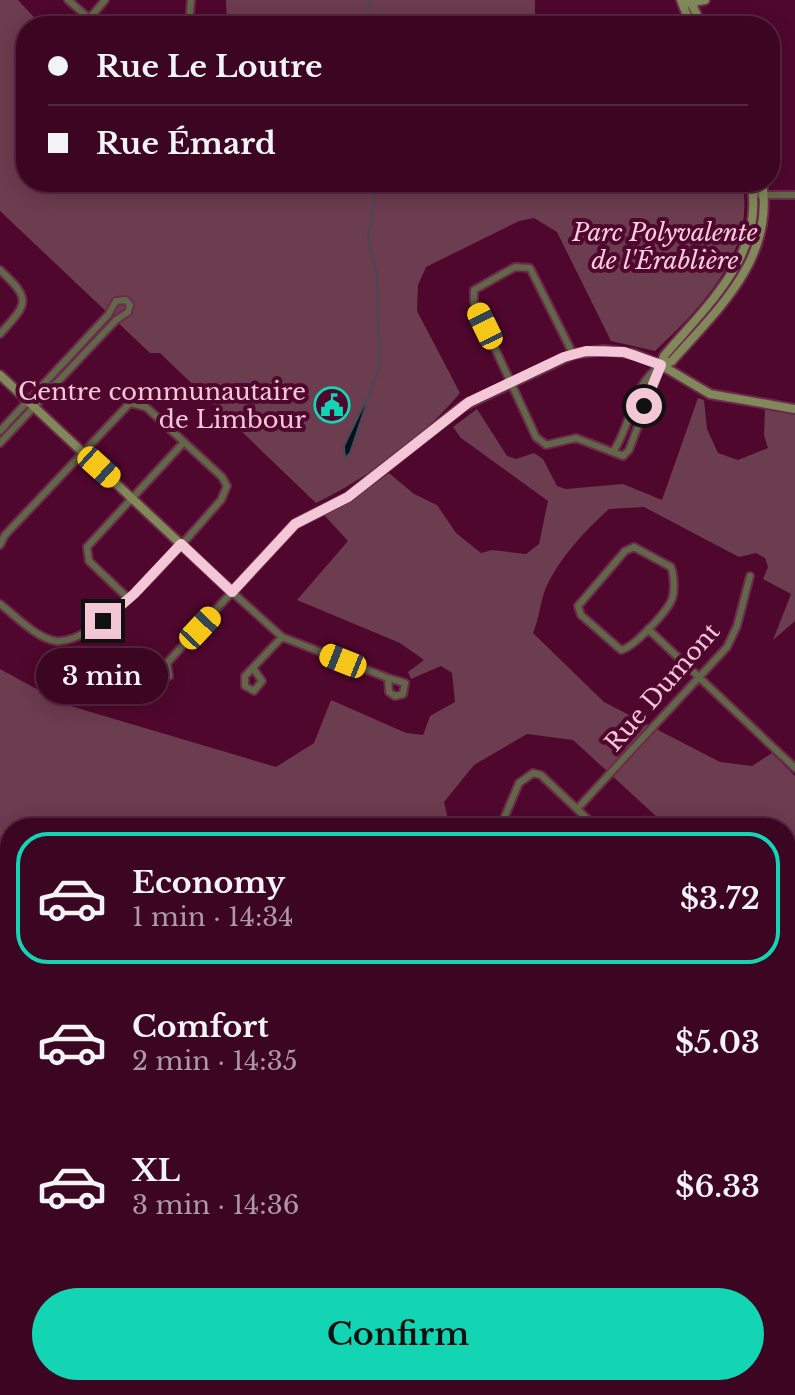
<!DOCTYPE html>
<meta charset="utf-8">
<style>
body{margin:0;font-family:"Libre Baskerville",serif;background:#47132f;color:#f1f3f6;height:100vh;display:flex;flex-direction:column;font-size:30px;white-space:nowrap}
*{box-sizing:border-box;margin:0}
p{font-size:26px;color:#ac99a5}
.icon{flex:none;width:44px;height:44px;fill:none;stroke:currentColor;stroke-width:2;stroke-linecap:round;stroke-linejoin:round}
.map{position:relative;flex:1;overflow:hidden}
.sheet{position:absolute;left:0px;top:818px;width:796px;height:578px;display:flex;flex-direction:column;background:#3c0522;border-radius:32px 32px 0 0;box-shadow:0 4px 20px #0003,0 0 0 2px #552640}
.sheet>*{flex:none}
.hud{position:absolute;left:16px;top:16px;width:764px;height:176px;border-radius:32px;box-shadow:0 4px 20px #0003,0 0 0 2px #552640;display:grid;align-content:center;height:176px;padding:0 32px;background:#3c0522}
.end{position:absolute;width:36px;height:36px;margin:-18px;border:10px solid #f4c7d7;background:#111;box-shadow:0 0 0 4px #111}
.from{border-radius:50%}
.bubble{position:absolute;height:56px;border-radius:28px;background:#3c0522;box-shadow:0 4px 20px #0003,0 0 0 2px #552640;font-size:26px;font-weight:600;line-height:56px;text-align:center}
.car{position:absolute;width:24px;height:48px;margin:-24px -12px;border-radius:10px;box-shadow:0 0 6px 2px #0007;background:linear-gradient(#f5c518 24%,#345 0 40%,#f5c518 0 76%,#345 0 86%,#f5c518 0)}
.hud b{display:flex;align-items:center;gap:28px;height:76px;font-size:30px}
.hud b+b{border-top:2px solid #552640}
.hud i{width:20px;height:20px;background:#f1f3f6}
ul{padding:14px 0 0;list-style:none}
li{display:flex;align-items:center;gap:24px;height:132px;margin:0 16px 12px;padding:0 16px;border:4px solid transparent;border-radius:32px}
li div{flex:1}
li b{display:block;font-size:30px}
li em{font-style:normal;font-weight:600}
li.selected{border-color:#14d5b3}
li>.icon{width:72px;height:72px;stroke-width:1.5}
.action{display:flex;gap:16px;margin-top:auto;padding:16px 32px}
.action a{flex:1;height:92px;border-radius:48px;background:#14d5b3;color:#111;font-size:32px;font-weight:600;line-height:92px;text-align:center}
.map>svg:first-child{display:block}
.green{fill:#6c3c4f}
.water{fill:#00121f;stroke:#494856;stroke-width:2}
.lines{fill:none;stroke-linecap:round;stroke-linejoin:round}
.stream{stroke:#494856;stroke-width:2}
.street-casing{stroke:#6e2a4c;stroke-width:10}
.secondary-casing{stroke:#6e2a4c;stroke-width:12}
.street{stroke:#626749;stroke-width:6}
.secondary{stroke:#818859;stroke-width:8}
.route{stroke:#f4c7d7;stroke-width:10}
.labels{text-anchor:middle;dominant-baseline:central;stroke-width:8;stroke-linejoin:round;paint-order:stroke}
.park-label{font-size:24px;font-style:italic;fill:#f9cedd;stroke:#50072d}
.poi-label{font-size:24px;fill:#f4c7d7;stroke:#50072d;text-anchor:end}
.street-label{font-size:24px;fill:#f4c7d7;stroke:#50072d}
</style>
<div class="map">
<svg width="795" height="1395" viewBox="0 0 795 1395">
<rect width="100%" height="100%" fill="#50072d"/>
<path class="green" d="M 0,0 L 18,0 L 42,26 L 26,26 L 26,182 L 742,182 C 757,251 700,309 655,351 L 611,341 L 557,232 L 534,218 L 519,221 L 426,267 L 418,285 L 417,311 L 460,393 C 422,439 369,477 316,503 L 160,353 L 150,353 L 0,211 Z
M 226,0 L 535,0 L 535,26 L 227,26 Z
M 698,398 L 704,400 L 707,429 L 718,453 L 738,460 L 768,448 L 764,435 L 765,409 L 795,415 L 795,621 L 773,640 L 791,594 L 763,579 L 768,567 L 765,558 L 756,553 L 739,557 L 644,507 L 609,509 C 585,531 558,559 545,590 C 540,604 539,619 533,633 L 604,702 L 720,762 L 752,766 L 772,753 L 795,776 L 795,1030 L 786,1023 L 786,828 L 669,828 L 573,740 L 527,734 L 474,765 L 444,802 L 450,828 L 10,828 L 10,1101 L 0,1094 L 0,669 L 64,704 L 276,767 L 314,743 L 331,700 L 406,733 L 423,735 L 430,716 L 455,702 L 452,673 L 441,666 L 411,679 L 408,672 L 424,660 L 400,643 L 297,600 L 348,541 L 324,515 L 346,504 L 389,473 L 414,494 L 437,505 L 456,533 L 481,553 L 492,550 L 526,554 L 539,544 L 548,501 L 461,438 L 453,427 L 477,409 L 507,456 L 516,459 L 534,453 L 543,459 L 557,486 L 566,489 L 623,484 L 662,500 Z
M 786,1045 L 791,1059 L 789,1104 L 795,1108 L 795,1141 L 786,1132 Z
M 10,1146 L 10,1386 L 332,1386 L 320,1395 L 0,1395 L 0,1162 Z
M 460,1386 L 710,1386 L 725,1395 L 465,1395 Z"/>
<path class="water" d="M 371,390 L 350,453 L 345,458 L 344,446 Z"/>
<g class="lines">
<path class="stream" d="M 363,26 L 370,0
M 369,182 L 374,200 L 368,240 L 377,275 L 379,352 L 378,373 L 371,389"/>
<defs>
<path id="street" d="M 68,0 L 98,26
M 89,19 L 105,0
M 189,26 L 191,0
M 759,195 L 795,195
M 0,270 C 32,300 28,303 0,334
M 573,354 L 530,268 L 515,267 L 474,290 L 474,303 L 536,437 L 546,445 L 576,438 L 623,456 L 629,450 L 661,365
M 0,431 L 108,315 L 116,301 L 126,300 L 130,305 L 128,312 L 116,320 L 0,443
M 613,452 C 633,423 630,387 661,365
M 0,545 L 5,535 L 130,403 L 146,407 L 222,477 L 227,486 L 221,500 C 192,532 100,646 56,641 C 36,638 16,616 0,604
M 634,547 L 671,567 C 674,575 675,591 672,599 C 667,612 633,648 621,650 L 581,615 L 578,606 L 625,551 Z
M 129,599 L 89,561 L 87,547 L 184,442
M 648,629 L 795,768
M 167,663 L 169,676 L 158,679 L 153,673 L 154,665 L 167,663 L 232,592 L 282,637 L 388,678 L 389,692 L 395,696 L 403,694 L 405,683 L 388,678
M 253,668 L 262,681 L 254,691 L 245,686 L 245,676 L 282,637
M 577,809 L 727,647 L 737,626 L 750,576
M 500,828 L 519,783 L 533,773 L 541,775 L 597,828
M 786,1191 L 795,1200
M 786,1281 L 795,1286
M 786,1361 L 795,1365"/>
<path id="secondary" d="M 681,0 L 691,26
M 690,0 L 702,26
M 687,3 L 705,0
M 661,365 L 672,361 C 718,309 775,258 762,182
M 661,365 L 664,356 C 706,306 766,254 751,182
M 0,375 L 232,592 L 295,524 L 348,497 L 463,406 L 573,354 L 604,350 L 634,354 L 661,365 L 710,394 L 795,409
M 786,1029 L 795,1035
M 0,1085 L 10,1082"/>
</defs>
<use href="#street" class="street-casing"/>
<use href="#secondary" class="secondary-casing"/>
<use href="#street" class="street"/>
<use href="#secondary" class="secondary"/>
</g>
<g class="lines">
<path class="route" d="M 103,621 L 134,594 L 181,544 L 232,592 L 295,524 L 348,497 L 469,402 L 564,357 L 586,351 L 624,352 L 661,365 L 644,406"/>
</g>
<defs>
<symbol id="civic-ring" viewBox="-11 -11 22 22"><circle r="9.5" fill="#50072d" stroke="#14d5b3" stroke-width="1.5"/><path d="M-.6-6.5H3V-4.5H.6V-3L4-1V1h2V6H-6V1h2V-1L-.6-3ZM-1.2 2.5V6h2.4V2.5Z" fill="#14d5b3"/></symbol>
</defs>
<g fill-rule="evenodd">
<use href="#civic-ring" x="312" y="385" width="40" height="40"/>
</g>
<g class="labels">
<g class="park-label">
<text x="665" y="232">Parc Polyvalente<tspan x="665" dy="28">de l'Érablière</tspan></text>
</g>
<g class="poi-label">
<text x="306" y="391">Centre communautaire<tspan x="306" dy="28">de Limbour</tspan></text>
</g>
<g class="street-label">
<text transform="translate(662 687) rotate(-49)">Rue Dumont</text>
</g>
</g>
</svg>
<i class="end from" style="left:644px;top:406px"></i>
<i class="end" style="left:103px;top:621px"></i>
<div class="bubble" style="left:36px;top:648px;width:132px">3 min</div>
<i class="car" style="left:485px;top:326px;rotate:334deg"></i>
<i class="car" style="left:99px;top:467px;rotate:132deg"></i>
<i class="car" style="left:200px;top:628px;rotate:43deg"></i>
<i class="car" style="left:343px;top:661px;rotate:292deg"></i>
<div class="hud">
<b><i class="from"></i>Rue Le Loutre</b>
<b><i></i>Rue Émard</b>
</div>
<section class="sheet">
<ul>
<li class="selected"><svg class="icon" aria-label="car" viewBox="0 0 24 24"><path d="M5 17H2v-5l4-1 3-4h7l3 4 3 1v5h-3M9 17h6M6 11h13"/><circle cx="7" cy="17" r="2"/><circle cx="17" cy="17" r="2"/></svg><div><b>Economy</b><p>1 min · 14:34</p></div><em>$3.72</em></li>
<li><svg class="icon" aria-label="car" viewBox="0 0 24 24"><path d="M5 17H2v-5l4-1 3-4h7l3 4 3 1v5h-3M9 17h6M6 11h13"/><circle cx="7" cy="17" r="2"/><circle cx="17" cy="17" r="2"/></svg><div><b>Comfort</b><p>2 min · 14:35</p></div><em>$5.03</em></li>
<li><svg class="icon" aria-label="car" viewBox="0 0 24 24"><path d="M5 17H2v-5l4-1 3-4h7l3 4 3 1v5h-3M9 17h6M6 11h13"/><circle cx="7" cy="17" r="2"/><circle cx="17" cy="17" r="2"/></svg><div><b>XL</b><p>3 min · 14:36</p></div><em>$6.33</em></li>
</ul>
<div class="action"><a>Confirm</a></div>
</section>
</div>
